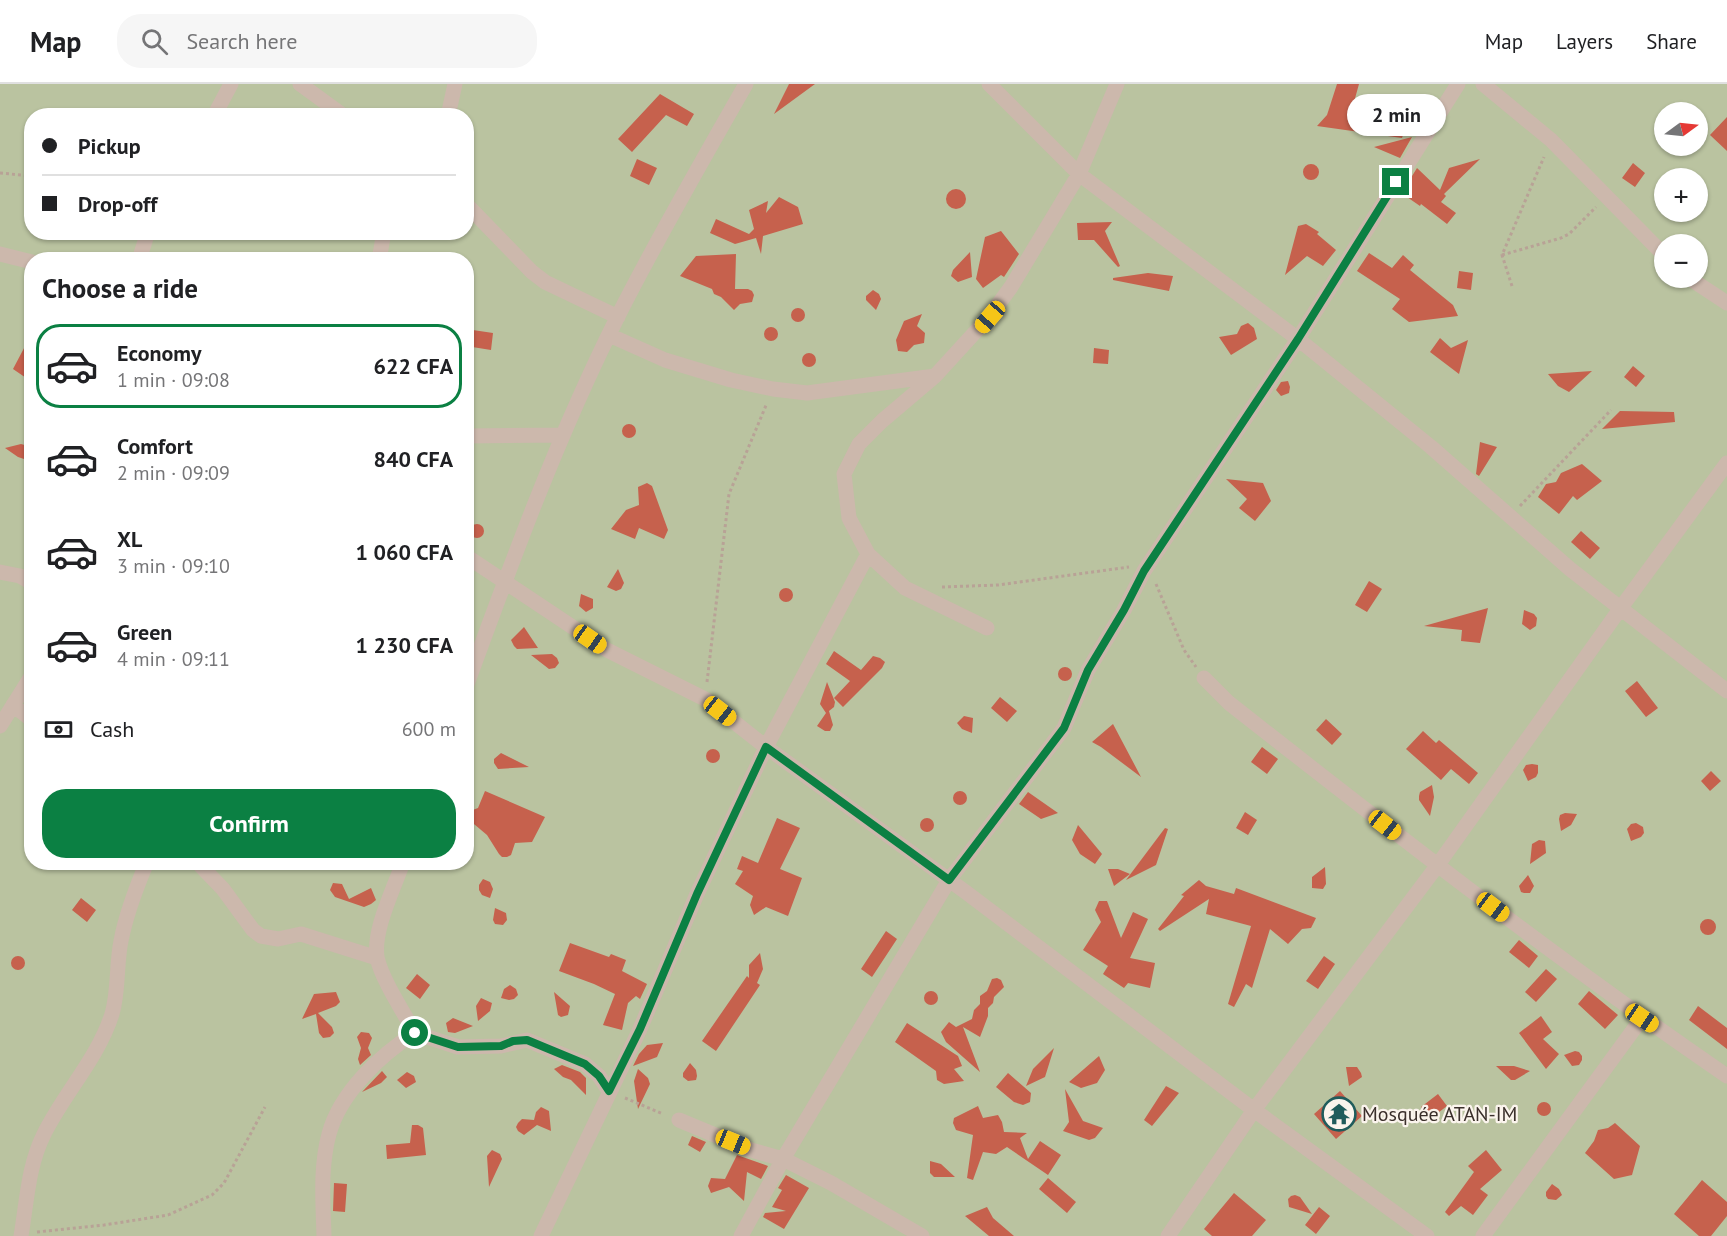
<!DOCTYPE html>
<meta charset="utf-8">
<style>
body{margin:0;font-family:"PT Sans",sans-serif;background:#f6f6f6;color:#202124;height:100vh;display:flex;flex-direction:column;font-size:22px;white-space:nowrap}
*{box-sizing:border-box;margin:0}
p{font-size:20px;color:#757577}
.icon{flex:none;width:33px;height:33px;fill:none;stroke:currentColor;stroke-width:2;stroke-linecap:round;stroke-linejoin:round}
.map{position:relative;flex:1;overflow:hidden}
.side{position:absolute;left:24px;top:168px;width:450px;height:618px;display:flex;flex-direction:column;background:#fff;border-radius:24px;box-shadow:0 2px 4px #0004}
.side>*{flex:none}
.hud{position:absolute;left:24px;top:24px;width:450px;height:132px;border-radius:24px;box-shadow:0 2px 4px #0004;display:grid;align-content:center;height:132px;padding:0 18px;background:#fff}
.needle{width:39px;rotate:75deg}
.buttons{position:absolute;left:1654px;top:18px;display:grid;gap:12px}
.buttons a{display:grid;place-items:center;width:54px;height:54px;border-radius:50%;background:#fff;box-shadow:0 2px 4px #0004;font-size:30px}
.end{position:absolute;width:27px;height:27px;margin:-14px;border:8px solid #0b8043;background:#fff;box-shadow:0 0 0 3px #fff}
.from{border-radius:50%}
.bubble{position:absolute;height:42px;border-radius:21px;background:#fff;box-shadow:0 2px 4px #0004;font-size:20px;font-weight:800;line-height:42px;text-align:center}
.car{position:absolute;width:18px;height:36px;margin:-18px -9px;border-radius:8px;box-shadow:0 0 4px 2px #0007;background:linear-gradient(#f5c518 24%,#345 0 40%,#f5c518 0 76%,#345 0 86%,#f5c518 0)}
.hud b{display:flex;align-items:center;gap:21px;height:57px;font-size:22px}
.hud b+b{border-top:2px solid #e0e0e0}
.hud i{width:15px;height:15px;background:#202124}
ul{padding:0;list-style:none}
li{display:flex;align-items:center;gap:18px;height:84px;margin:0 12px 9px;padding:0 6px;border:3px solid transparent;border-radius:24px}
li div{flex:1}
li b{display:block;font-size:22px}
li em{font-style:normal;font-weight:800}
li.on{border-color:#0b8043}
li>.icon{width:54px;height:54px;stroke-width:1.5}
h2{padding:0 18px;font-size:27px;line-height:72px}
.pay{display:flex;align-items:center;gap:15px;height:66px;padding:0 18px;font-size:22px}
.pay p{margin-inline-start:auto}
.action{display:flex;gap:12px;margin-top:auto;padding:12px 18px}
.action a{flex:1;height:69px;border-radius:24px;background:#0b8043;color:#fff;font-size:24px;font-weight:800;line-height:69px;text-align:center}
header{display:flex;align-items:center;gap:36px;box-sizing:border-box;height:84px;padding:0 30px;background:#fff;border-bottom:2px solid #e0e0e0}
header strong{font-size:28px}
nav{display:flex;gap:33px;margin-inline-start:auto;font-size:21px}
.search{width:420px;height:54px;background:#f6f6f6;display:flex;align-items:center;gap:15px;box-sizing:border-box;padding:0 21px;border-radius:24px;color:#757577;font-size:22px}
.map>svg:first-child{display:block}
.green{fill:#bac3a0;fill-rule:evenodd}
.building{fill:#c6614d}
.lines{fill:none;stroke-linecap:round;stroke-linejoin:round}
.path{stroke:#b8a296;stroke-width:3;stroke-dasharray:3 3;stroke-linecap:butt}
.minor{stroke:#ccb8ac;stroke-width:15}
.route{stroke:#0b8043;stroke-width:8}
.labels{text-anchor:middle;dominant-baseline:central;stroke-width:4.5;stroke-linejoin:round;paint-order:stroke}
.poi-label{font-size:20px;fill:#3a2f2b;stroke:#fbf4ed;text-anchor:start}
</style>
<header>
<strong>Map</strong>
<div class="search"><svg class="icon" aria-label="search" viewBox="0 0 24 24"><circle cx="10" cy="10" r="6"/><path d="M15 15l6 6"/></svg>Search here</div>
<nav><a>Map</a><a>Layers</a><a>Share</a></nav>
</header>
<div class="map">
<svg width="1727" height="1152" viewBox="0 0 1727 1152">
<rect width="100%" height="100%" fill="#f3e9e1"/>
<path class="green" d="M 0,0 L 1727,0 L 1727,1152 L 0,1152 ZM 1665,28 L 1698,28 L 1698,62 L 1665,62 ZM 32,32 L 466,32 L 466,148 L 32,148 ZM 1665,94 L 1698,94 L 1698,128 L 1665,128 ZM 1665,160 L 1698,160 L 1698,194 L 1665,194 ZM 32,176 L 466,176 L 466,778 L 32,778 Z"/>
<path class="building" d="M 789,0 L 815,0 L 774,30 Z
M 1337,0 L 1359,0 L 1354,18 L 1381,27 L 1382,23 L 1409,33 L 1402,54 L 1317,42 L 1327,31 Z
M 660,10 L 694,30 L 687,42 L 666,31 L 632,68 L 618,55 Z
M 1727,33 L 1727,67 L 1710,51 Z
M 1412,53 L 1400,74 L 1374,63 Z
M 637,75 L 657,84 L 649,101 L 630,92 Z
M 1480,75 L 1444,110 L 1446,112 L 1441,118 L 1456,129 L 1447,140 L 1421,120 L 1420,122 L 1407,113 L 1409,109 L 1404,105 L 1417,84 L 1440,106 L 1449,84 Z
M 1633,79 L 1645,89 L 1635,103 L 1622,94 Z
M1303 88a8 8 0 1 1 16 0a8 8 0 1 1-16 0Z
M946 115a10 10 0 1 1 20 0a10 10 0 1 1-20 0Z
M 779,113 L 798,123 L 803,140 L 763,152 L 761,170 L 756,154 L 735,160 L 710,149 L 716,135 L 749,150 L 754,145 L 749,126 L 768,117 L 766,129 Z
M 1112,138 L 1105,147 L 1120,182 L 1118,183 L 1094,156 L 1078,156 L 1077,139 Z
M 1306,140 L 1319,148 L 1317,150 L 1336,166 L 1323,182 L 1307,172 L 1285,191 L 1298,142 Z
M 1001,147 L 1019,170 L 1004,193 L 1001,191 L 983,204 L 976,195 L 985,153 Z
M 970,168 L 972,193 L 958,198 L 951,192 L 953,186 Z
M 1369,169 L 1392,184 L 1403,171 L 1414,181 L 1410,186 L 1453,221 L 1458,232 L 1409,238 L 1392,225 L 1400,215 L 1357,187 Z
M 736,170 L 735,205 L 748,205 L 752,207 L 754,211 L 752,218 L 740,220 L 734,226 L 721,213 L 714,210 L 712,205 L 680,192 L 696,172 Z
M 1459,187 L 1473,189 L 1471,206 L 1457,204 Z
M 1148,189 L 1173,192 L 1169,207 L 1113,196 L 1113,194 Z
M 873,206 L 879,210 L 881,215 L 876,226 L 866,216 L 866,212 Z
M791 231a7 7 0 1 1 14 0a7 7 0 1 1-14 0Z
M 922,230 L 917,242 L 925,249 L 924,259 L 914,261 L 907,268 L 898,267 L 896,256 L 904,237 Z
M 1248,239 L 1254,244 L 1257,255 L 1231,271 L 1219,253 L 1237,250 L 1241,242 Z
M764 250a7 7 0 1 1 14 0a7 7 0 1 1-14 0Z
M 466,245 L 493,249 L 491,266 L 466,262 Z
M 32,249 L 32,298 L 13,285 Z
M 1440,254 L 1451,264 L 1468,256 L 1459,290 L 1430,268 Z
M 1094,264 L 1109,266 L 1108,280 L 1093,279 Z
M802 276a7 7 0 1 1 14 0a7 7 0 1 1-14 0Z
M 1633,282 L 1645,292 L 1636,303 L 1624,293 Z
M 1592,287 L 1569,308 L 1558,302 L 1548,290 Z
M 1288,297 L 1290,303 L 1289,309 L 1281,312 L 1276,306 L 1281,298 Z
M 1620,327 L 1674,328 L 1675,338 L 1602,345 Z
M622 347a7 7 0 1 1 14 0a7 7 0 1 1-14 0Z
M 1480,358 L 1497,363 L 1479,392 L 1476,390 Z
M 21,360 L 28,362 L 27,376 L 18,373 L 5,364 Z
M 1582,380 L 1602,397 L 1577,416 L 1573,412 L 1559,430 L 1538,413 L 1546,400 L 1556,398 L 1561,389 Z
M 1226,395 L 1263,399 L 1271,417 L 1255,437 L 1239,424 L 1247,415 Z
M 647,399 L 652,402 L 668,446 L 664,455 L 639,444 L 635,455 L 611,445 L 626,426 L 639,421 L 638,403 Z
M470 447a7 7 0 1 1 14 0a7 7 0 1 1-14 0Z
M 1581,447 L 1600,464 L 1590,475 L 1571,458 Z
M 618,485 L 624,499 L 621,505 L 616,507 L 607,503 Z
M 1369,497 L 1382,505 L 1367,528 L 1355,521 Z
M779 511a7 7 0 1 1 14 0a7 7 0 1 1-14 0Z
M 581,510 L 593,515 L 593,524 L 586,528 L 579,522 Z
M 1488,524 L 1480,559 L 1461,557 L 1462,546 L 1424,542 Z
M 1524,526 L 1534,530 L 1537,534 L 1536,542 L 1530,546 L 1522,540 Z
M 524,543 L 538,564 L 517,565 L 514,562 L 511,556 Z
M 834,567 L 861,586 L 873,572 L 880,574 L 885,578 L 882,584 L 843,623 L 834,614 L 850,597 L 826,580 Z
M 552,570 L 557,574 L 559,579 L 555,584 L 549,585 L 531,571 Z
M1058 590a7 7 0 1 1 14 0a7 7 0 1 1-14 0Z
M 1637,597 L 1658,624 L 1646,633 L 1625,607 Z
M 827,598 L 835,618 L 834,623 L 829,627 L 833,641 L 830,647 L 825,647 L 817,642 L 826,629 L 820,620 Z
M 1000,613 L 1017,627 L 1007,638 L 991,624 Z
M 964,632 L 973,634 L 972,649 L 962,645 L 957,639 Z
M 1326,635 L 1342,650 L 1332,661 L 1316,646 Z
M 1113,640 L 1141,693 L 1101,663 L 1092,658 Z
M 1423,647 L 1436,659 L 1439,656 L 1478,689 L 1469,700 L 1451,685 L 1441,696 L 1406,665 Z
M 1262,663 L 1278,675 L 1267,690 L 1251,678 Z
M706 672a7 7 0 1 1 14 0a7 7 0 1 1-14 0Z
M 501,669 L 529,683 L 498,685 L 494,679 L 494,675 Z
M 1532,680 L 1538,681 L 1538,689 L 1536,693 L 1528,697 L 1523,686 L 1526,681 Z
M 1711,687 L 1721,697 L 1710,707 L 1701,697 Z
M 1432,701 L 1434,713 L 1430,732 L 1419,716 L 1419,712 L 1420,708 Z
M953 714a7 7 0 1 1 14 0a7 7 0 1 1-14 0Z
M 485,707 L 545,733 L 532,758 L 515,759 L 511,771 L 507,773 L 502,773 L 499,770 L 487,751 L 468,735 L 470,727 L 478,724 Z
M 1028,708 L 1058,729 L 1041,735 L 1019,720 Z
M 1245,728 L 1257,736 L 1248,751 L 1236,744 Z
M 1565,729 L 1577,730 L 1571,741 L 1561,747 L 1559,735 L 1560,731 Z
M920 741a7 7 0 1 1 14 0a7 7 0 1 1-14 0Z
M 777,734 L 800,744 L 780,785 L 802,794 L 788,832 L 766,823 L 754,831 L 750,821 L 753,812 L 735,800 L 743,787 L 737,785 L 742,772 L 758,779 Z
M 1636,739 L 1643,743 L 1644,749 L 1641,753 L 1631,757 L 1627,745 L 1631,740 Z
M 1078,741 L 1102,770 L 1095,780 L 1080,770 L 1072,756 Z
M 1165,744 L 1168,745 L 1156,781 L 1126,796 Z
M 1539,756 L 1545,757 L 1546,769 L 1530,780 L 1532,760 Z
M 1325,783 L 1326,800 L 1323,805 L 1312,804 L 1312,793 Z
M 1108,785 L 1118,785 L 1130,790 L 1114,802 Z
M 1528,791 L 1534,802 L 1530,809 L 1524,809 L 1521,808 L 1519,802 Z
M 483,795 L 490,798 L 493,805 L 490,814 L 482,811 L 479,806 L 479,801 Z
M 1199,796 L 1206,802 L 1234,810 L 1236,804 L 1316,834 L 1311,844 L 1302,845 L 1288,860 L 1270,845 L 1252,904 L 1246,900 L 1234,923 L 1228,920 L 1251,842 L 1206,830 L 1209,815 L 1160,847 L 1158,845 L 1184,812 L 1181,811 Z
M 333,799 L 342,800 L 349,815 L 371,804 L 376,816 L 371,820 L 364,823 L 335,813 L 330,806 Z
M 81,814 L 96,826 L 87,838 L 72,826 Z
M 1099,817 L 1107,817 L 1121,854 L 1133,828 L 1148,835 L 1130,874 L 1155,879 L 1150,904 L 1128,899 L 1124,904 L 1103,890 L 1108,882 L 1083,866 L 1101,838 L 1095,826 Z
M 495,824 L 506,829 L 507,836 L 503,841 L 495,840 L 493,836 Z
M1700 843a8 8 0 1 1 16 0a8 8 0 1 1-16 0Z
M 886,847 L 897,855 L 872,893 L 861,885 Z
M 1519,856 L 1538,872 L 1529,884 L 1509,868 Z
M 570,859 L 609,873 L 611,870 L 626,876 L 622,887 L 647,900 L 640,915 L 636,912 L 628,919 L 622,946 L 603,941 L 615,910 L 594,900 L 559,887 Z
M 760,869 L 763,885 L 757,899 L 760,901 L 716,967 L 702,957 L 747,892 L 749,894 L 749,881 Z
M11 879a7 7 0 1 1 14 0a7 7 0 1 1-14 0Z
M 1324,872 L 1335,880 L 1318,905 L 1306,897 Z
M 1546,885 L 1557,895 L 1536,918 L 1525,908 Z
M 417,890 L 430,901 L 420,915 L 406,904 Z
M 997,894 L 1001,896 L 1004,903 L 994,913 L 993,919 L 988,924 L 988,932 L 980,953 L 963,943 L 980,988 L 946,958 L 941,948 L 949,938 L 956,943 L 972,935 L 974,926 L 980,920 L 980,912 L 987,907 L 992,895 Z
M 510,901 L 516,905 L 518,911 L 514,915 L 509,916 L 501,914 L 504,905 Z
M924 914a7 7 0 1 1 14 0a7 7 0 1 1-14 0Z
M 1589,907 L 1618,931 L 1605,945 L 1578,920 Z
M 336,908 L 340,918 L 336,922 L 318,929 L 332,943 L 334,949 L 330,953 L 323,954 L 319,949 L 316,930 L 302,935 L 314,910 Z
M 554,908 L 570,922 L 568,931 L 561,933 L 558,931 Z
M 481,914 L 492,919 L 490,927 L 478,937 L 476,922 Z
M 1698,922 L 1727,944 L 1727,965 L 1689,936 Z
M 1541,932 L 1552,948 L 1543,955 L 1559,970 L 1546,985 L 1519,949 Z
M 453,934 L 473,942 L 455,949 L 448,948 L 446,939 Z
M 907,939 L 958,972 L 962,982 L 954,985 L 964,997 L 944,1000 L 937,996 L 936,987 L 895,958 Z
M 361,948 L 369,949 L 372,954 L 368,964 L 371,971 L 360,981 L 358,975 L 361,964 L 357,953 Z
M 663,959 L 657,973 L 633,982 L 639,970 L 647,961 Z
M 1054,964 L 1045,993 L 1026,1002 L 1033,985 Z
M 1575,967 L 1579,968 L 1582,972 L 1582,976 L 1579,981 L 1572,982 L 1564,971 Z
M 1099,972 L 1105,986 L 1097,999 L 1081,1004 L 1069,998 Z
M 690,979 L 696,986 L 697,992 L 696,996 L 688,997 L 683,993 L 683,989 Z
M 562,981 L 580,988 L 586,994 L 586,1011 L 571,996 L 563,993 L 554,985 Z
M 1496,982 L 1514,982 L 1530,987 L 1515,996 L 1511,996 Z
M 1346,983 L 1357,983 L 1361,989 L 1362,993 L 1349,1002 Z
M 638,985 L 648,994 L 650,1000 L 638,1025 L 634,997 Z
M 382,987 L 387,993 L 381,999 L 362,1008 Z
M 407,988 L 414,992 L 416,998 L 406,1004 L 397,996 Z
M 1008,989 L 1031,1009 L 1030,1018 L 1023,1021 L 1014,1018 L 996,1003 Z
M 1166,1002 L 1179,1009 L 1152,1042 L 1144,1036 Z
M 1065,1005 L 1083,1037 L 1103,1044 L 1095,1054 L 1089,1056 L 1063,1047 L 1069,1038 Z
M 1340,1007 L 1362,1032 L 1336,1055 L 1314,1030 Z
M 1438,1010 L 1447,1022 L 1430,1035 L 1421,1023 Z
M1537 1025a7 7 0 1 1 14 0a7 7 0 1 1-14 0Z
M 978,1022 L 983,1034 L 998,1031 L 1002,1038 L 1004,1048 L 1027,1049 L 1020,1054 L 1028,1075 L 1040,1057 L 1061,1071 L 1048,1091 L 1007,1063 L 996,1070 L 983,1068 L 973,1096 L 967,1094 L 973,1051 L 956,1046 L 953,1039 L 954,1034 Z
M 541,1023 L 549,1027 L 551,1047 L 537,1041 L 524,1051 L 518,1047 L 516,1043 L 518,1039 L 522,1035 L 534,1036 L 536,1028 Z
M 1615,1039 L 1640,1062 L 1632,1091 L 1614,1095 L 1585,1069 L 1594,1057 L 1598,1046 L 1608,1044 Z
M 412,1041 L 418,1041 L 423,1044 L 426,1071 L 387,1075 L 386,1061 L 410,1059 Z
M 692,1052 L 706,1058 L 700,1068 L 688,1061 Z
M 492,1066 L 500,1070 L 502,1075 L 489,1103 L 487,1072 Z
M 1486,1066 L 1502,1086 L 1480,1105 L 1488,1111 L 1473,1131 L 1461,1122 L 1449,1132 L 1445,1128 L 1474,1088 L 1468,1082 Z
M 737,1071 L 768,1082 L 761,1095 L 747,1088 L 744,1117 L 729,1103 L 711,1109 L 708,1102 L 711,1094 L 725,1095 Z
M 930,1077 L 941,1080 L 955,1093 L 934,1093 L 930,1089 Z
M 786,1091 L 809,1104 L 784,1145 L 763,1133 L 765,1129 L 786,1127 L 772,1123 L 782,1106 L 778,1104 Z
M 1048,1094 L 1076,1118 L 1067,1129 L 1039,1105 Z
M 1702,1096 L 1727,1118 L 1727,1132 L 1711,1152 L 1699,1152 L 1674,1130 Z
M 334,1099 L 347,1100 L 345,1128 L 333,1127 Z
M 1552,1100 L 1559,1105 L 1562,1111 L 1556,1116 L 1548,1115 L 1546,1112 L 1546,1108 Z
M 1234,1109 L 1266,1136 L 1252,1152 L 1212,1152 L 1204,1145 Z
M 1295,1111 L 1300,1113 L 1312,1130 L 1289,1123 L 1288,1115 L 1291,1112 Z
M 987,1123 L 993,1134 L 1014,1152 L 989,1152 L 965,1132 Z
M 1319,1123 L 1330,1132 L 1316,1150 L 1305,1141 Z"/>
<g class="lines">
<path class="path" d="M 0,89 L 32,92
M 1502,171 L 1561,154 L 1569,150 L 1596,123
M 1512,202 L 1502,171 L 1544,73
M 1520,422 L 1611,326
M 1156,500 L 1184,566 L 1196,583
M 942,503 L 998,501 L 1129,483
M 707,598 L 729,410 L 767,319
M 625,1014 L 663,1030
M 37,1148 L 104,1141 L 168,1131 L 212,1111 L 224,1099 L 265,1023"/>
<path class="minor" d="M 300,0 L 344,32
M 989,0 L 1079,90 L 1298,255 L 1431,363 L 1570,485 L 1727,607
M 1483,0 L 1551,56 L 1665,172
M 214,32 L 231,0
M 448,32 L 455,0
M 466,120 L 532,188 L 545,198 L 618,233
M 0,170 L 32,178
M 139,176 L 148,148
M 379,176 L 384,148
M 1689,194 L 1727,219
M 609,251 L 665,276 L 731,296 L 773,305 L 807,309 L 935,292
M 466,352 L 563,351
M 466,472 L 607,566 L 705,615 L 766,663 L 967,809 L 1254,1026 L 1427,1152
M 0,488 L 20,492 L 32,499
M 987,544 L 905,504 L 868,470 L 849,434 L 844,390 L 859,360 L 882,337 L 935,292 L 989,233 L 1011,203 L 1079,90 L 1117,0
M 1204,594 L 1229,619 C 1392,747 1556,875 1727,992
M 466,603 C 512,477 558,351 618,232 C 658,153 702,77 746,0
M 13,621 L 32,636
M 0,642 L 32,591
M 197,778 L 223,805 L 253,846 L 261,852 L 278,855 L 301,850 L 377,874
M 403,778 C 394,805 373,845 377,873 C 381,894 404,929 415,949 L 458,963 L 501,962 L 527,956 L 585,980 L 599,992 L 609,1007
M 679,1036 L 751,1066 L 783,1075 L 831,1099 L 922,1152
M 21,1152 C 27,1117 28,1082 44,1050 C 65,1008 98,974 112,930 C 119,906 116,881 121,857 C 126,830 136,804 147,778
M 324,1152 C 323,1118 320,1083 329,1050 C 340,1009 380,971 415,949
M 541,1152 L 640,945 L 697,810 L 766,663 L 868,470
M 741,1152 L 783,1075 L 949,796 L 1064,644 L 1088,586 L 1124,526 L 1144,487 L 1298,255 L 1458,0
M 1168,1152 L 1254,1026 L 1437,782 L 1620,525 L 1727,379
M 1483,1152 L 1642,934"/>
</g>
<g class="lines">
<path class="route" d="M 415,949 L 458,963 L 501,962 L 513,957 L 527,956 L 585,980 L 599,992 L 609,1007 L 640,945 L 697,810 L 766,663 L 949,796 L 1064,644 L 1088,586 L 1124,526 L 1144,487 L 1298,255 L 1396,98"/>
</g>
<defs>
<symbol id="temple-ring" viewBox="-11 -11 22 22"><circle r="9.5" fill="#fbf4ed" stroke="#205c5c" stroke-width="1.5"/><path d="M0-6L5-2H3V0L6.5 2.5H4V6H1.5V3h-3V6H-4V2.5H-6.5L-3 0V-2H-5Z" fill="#205c5c"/></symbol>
</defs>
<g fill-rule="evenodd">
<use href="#temple-ring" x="1320" y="1011" width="38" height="38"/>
</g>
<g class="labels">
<g class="poi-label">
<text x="1362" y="1030">Mosquée ATAN-IM</text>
</g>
</g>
</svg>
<div class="buttons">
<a><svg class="needle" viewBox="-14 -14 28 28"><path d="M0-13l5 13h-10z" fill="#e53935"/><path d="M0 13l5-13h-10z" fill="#757577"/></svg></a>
<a>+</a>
<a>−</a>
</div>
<i class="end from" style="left:415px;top:949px"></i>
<i class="end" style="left:1396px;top:98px"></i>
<div class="bubble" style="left:1347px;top:10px;width:99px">2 min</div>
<i class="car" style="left:990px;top:233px;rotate:221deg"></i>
<i class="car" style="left:590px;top:555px;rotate:125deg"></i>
<i class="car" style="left:720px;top:627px;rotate:128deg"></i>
<i class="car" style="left:1385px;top:741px;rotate:128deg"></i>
<i class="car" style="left:1493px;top:823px;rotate:127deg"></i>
<i class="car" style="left:1642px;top:934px;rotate:124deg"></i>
<i class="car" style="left:733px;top:1058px;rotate:112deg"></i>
<div class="hud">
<b><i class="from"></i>Pickup</b>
<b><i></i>Drop-off</b>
</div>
<section class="side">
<h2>Choose a ride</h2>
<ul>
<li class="on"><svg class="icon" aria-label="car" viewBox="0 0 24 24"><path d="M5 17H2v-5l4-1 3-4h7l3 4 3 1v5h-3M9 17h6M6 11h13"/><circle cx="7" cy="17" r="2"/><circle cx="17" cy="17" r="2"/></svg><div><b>Economy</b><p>1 min · 09:08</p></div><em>622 CFA</em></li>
<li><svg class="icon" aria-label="car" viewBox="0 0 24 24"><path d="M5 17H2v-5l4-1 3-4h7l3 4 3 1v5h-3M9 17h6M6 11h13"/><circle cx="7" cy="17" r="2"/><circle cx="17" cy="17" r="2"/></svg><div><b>Comfort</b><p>2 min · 09:09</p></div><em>840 CFA</em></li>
<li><svg class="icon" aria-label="car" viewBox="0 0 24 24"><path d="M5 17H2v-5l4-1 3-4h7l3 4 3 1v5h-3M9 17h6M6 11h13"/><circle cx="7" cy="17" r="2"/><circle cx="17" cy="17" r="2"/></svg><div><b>XL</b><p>3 min · 09:10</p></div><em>1 060 CFA</em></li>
<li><svg class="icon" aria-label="car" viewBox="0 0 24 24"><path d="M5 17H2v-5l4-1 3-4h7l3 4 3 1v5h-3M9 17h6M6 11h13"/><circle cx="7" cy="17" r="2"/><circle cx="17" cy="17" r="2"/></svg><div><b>Green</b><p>4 min · 09:11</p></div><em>1 230 CFA</em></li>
</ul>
<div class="pay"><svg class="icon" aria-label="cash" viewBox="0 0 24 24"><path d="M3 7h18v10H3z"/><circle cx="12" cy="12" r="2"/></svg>Cash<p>600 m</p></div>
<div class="action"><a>Confirm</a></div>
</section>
</div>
